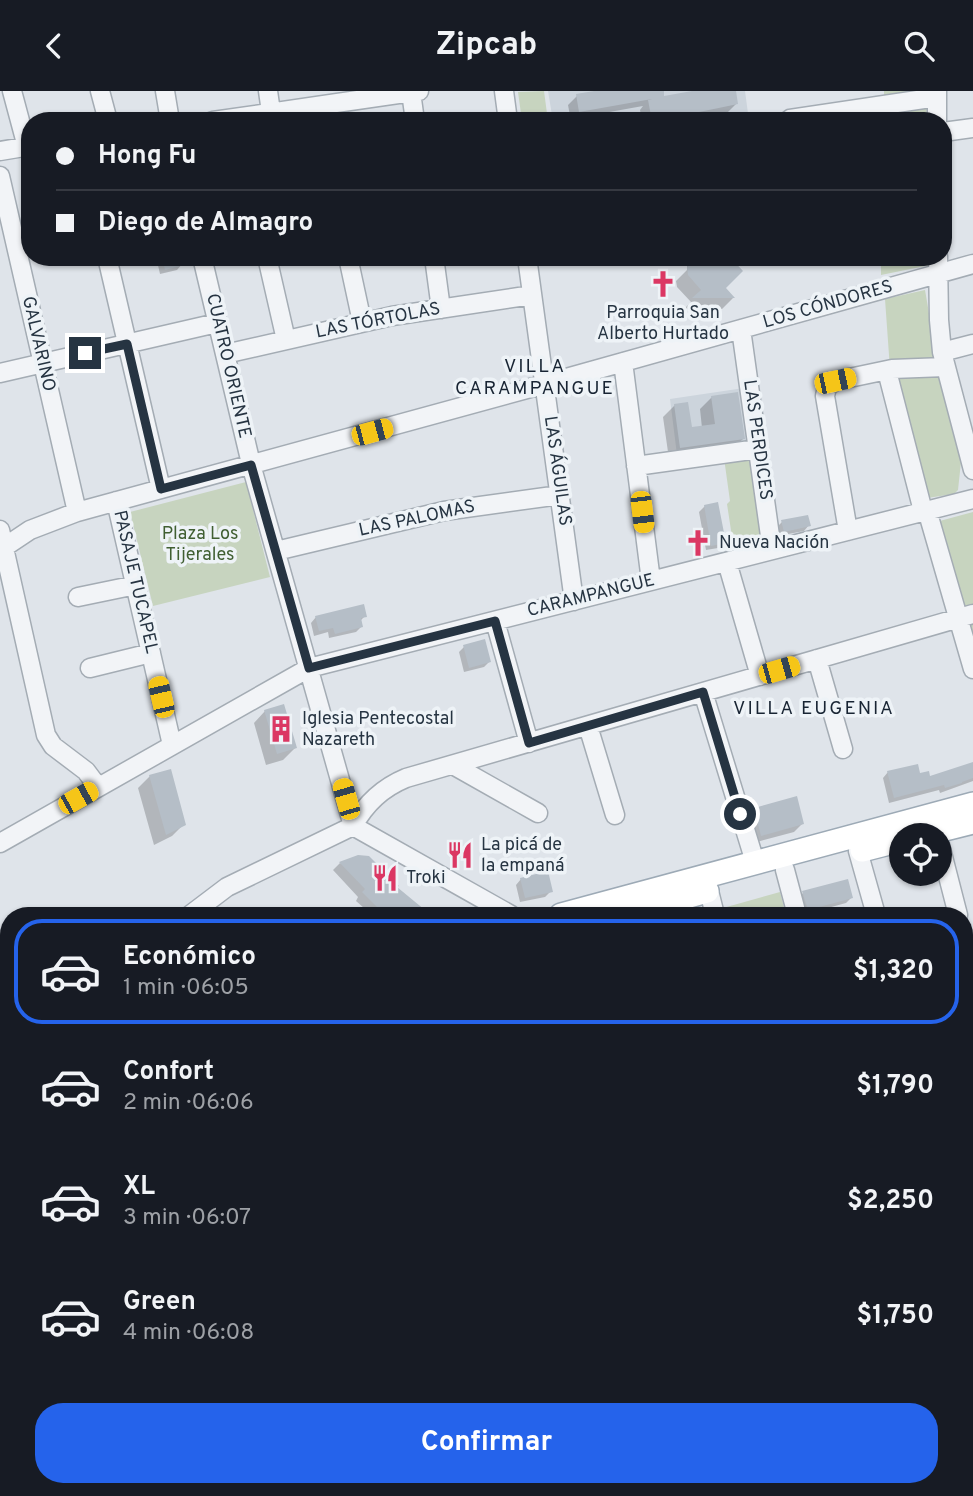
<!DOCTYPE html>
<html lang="es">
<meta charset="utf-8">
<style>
body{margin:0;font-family:Overpass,sans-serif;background:#20242c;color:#f1f3f6;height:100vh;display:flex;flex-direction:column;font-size:26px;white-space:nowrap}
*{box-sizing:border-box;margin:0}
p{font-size:23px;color:#9ea1a6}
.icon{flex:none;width:38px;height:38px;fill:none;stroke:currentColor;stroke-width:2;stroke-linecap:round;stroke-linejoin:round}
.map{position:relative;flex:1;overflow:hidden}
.panel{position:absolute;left:0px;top:816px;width:973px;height:590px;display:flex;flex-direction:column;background:#171b24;border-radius:28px 28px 0 0;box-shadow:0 2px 5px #0004}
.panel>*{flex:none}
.hud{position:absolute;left:21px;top:21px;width:931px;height:154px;border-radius:28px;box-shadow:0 2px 5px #0004;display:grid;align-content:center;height:154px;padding:0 35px;background:#171b24}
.controls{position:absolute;left:889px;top:732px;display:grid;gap:14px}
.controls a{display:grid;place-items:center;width:63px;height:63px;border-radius:50%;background:#171b24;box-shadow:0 2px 5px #0004;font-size:35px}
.end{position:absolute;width:32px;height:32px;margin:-16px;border:9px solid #263442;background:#fff;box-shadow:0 0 0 4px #fff}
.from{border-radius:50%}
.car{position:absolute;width:21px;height:42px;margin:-21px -10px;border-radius:9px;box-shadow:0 0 5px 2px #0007;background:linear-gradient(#f5c518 24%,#345 0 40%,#f5c518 0 76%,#345 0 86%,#f5c518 0)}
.hud b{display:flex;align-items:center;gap:24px;height:66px;font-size:26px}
.hud b+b{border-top:2px solid #363941}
.hud i{width:18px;height:18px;background:#f1f3f6}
ul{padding:12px 0 0;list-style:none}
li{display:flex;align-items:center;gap:21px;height:105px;margin:0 14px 10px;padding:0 21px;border:4px solid transparent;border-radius:28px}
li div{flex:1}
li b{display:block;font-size:26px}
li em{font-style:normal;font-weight:700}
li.active{border-color:#2563eb}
li>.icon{width:63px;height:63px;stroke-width:1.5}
.cta{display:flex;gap:14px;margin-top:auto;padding:14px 35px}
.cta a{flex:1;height:80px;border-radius:28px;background:#2563eb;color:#fff;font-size:28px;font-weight:700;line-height:80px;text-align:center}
header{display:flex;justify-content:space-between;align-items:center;height:91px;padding:0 35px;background:#171b24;font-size:32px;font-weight:700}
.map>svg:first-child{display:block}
.built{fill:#ccd4dc}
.green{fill:#c7d4bf}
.shadow{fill:#0003}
.building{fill:#b5bec7}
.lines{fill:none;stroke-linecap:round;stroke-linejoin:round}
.minor-casing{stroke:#a4acb4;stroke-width:21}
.major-casing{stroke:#9daab6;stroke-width:26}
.minor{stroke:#f2f4f7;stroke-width:18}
.major{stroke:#fff;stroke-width:23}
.route{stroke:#263442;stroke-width:9}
.labels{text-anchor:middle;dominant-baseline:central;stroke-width:7;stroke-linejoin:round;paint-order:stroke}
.street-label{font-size:18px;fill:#263442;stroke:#eef3f7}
.poi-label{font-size:18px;fill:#263442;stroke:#eef3f7;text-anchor:start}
.park-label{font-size:18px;fill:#405f32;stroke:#eef3f7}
.neighbourhood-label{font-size:19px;letter-spacing:2px;fill:#182433;stroke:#eef3f7}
</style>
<header><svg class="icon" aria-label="back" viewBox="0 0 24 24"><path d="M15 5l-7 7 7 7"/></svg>Zipcab<svg class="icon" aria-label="search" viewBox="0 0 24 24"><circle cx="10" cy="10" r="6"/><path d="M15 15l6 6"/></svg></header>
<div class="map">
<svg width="973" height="1405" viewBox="0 0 973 1405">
<rect width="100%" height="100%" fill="#dfe4ea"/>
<path class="built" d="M 548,0 L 745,0 L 749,30 L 553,30 Z
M 744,297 L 751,354 L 677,364 L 670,308 Z
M 9,1363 L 9,1396 L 44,1397 L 46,1405 L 0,1405 L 0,1371 Z"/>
<path class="green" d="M 544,0 L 548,30 L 522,30 L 518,1 Z
M 884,0 L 926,0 L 927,30 L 884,30 Z
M 881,166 L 930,166 L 930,174 L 881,184 Z
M 925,199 L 937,269 L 961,371 L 958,399 L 954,403 L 927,407 L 890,278 L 885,208 Z
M 754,362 L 767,454 L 734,459 L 727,413 L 730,410 L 724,367 Z
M 246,391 L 270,486 L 153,515 L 130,421 Z
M 973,421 L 973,561 L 936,431 Z
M 780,801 L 786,824 L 725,824 L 723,817 Z"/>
<path class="shadow" d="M 605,0 L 652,0 L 654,9 L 701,0 L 734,0 L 736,13 L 728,21 L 684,30 L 642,30 L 640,19 L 643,15 L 587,25 L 588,30 L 571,30 L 568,14 L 577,5 Z
M 160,166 L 180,166 L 182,173 L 177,179 L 160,183 L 157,170 Z
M 687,166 L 728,166 L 724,197 L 733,207 L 722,218 L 684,218 L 691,211 L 677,196 L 676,190 L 687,179 Z
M 712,306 L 743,348 L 731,359 L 669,368 L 663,326 L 675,314 L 691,338 L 702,337 L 700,318 Z
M 705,415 L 724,451 L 718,457 L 706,459 L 699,421 Z
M 782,431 L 809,434 L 804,440 L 778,445 L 776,437 Z
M 365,525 L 360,530 L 361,536 L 356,541 L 329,547 L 328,541 L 314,545 L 311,532 L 316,526 Z
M 464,556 L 489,571 L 484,576 L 464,581 L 459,561 Z
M 265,620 L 295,657 L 283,669 L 266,674 L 254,632 Z
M 973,673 L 973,690 L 940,702 L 939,699 L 889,712 L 883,687 L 888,681 L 929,687 Z
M 150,685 L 184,733 L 172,745 L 154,754 L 138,697 Z
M 755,719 L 802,733 L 794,741 L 753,752 L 746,727 Z
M 340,772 L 394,796 L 428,824 L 372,824 L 356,810 L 358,806 L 333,779 Z
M 521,788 L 551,800 L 545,806 L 520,811 L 516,794 Z
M 803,802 L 851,807 L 846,812 L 802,824 L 798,807 Z
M 6,1223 L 9,1226 L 9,1293 L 0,1302 L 0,1229 Z
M 403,1396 L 424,1396 L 415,1405 Z"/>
<path class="building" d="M 594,0 L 664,0 L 664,5 L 692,0 L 736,0 L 738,13 L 670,27 L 671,30 L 652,30 L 648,9 L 652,8 L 579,21 L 576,3 Z
M 162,166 L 191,166 L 192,172 L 165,179 Z
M 699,166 L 730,166 L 743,180 L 726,197 L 735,207 L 692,207 L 701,199 L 688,184 L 687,176 Z
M 738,301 L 745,348 L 680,357 L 674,313 L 688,311 L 692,336 L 715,333 L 711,305 Z
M 718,411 L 726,452 L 711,455 L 704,414 Z
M 808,424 L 811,435 L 784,441 L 781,429 Z
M 364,513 L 367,526 L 361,527 L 363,536 L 335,543 L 333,537 L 319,540 L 315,525 Z
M 485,548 L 491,571 L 469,577 L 463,554 Z
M 284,613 L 297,657 L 277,663 L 264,619 Z
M 973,671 L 973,687 L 962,691 L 962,692 L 945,697 L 944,694 L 894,707 L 887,680 L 918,673 L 920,682 L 929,680 L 930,685 Z
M 171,678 L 186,734 L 166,744 L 149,684 Z
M 797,705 L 804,733 L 761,745 L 754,717 Z
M 358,764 L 369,765 L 399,795 L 397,796 L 431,824 L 390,824 L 377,816 L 362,801 L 365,798 L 339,771 Z
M 548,780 L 553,801 L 525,807 L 520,787 Z
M 848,788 L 853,807 L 808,819 L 802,800 Z"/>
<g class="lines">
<defs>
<path id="minor" d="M 12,0 L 27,56
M 100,0 L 108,30
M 165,0 L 170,30
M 268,0 L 271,21
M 504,0 L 508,30
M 937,0 L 937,30
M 411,1 L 415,30
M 213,30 L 419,0
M 791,30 L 790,28 L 937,6
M 943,41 L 973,37
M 0,60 L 30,55
M 0,85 L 77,421
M 107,166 L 161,398
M 202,166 L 252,377 L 353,735 L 511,824
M 267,166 L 286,249
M 348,166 L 362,231
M 434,166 L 441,218
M 527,166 L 574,510
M 938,166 L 939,229 L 942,261 L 973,379
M 741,238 L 772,459
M 942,261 L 973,253
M 225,263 L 392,225 L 532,204
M 623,271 L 651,490
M 887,280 L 923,420
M 0,282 L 217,232
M 636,375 L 758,358
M 116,410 L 172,654
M 927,419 L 973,578
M 0,439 L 46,644 L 53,655 L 86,680 L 98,696
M 848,440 L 825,305 L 827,296 L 835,290 L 892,278 L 945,276
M 0,459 L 30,439 L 77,421 L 545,293 L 973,173
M 276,460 L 444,420 L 560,404
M 727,471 L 760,585
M 78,506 L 136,494
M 495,530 L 529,652
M 817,568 L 843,658
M 90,577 L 151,562
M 703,601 L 755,771
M 588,635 L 615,724
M 453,674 L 538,722
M 353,735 C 366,712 382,697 406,687 L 973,523
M 0,752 L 309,577 L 973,408
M 940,754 L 958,824
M 858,760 L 876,824
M 785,779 L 797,824
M 709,800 L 715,824
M 190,824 L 227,796 L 353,735
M 964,847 L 973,880
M 964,995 L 973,993
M 964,1052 L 973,1050
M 0,1086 L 9,1074
M 964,1137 L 973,1134
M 964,1208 L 973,1206
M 964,1277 L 973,1275
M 964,1348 L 973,1346
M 225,1396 L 233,1405
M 401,1396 L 409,1405
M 655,1396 L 659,1405
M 905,1396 L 907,1405
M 180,1405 L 189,1396
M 479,1405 L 504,1396
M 571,1405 L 590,1396
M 790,1405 L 809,1396"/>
<path id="major" d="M 921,744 L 973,731
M 862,759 L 901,749
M 561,824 L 973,713
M 623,824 L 707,800
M 0,1173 L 9,1181
M 0,1326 L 9,1317
M 0,1351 L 9,1342"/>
</defs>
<use href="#minor" class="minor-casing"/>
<use href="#major" class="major-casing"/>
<use href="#minor" class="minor"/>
<use href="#major" class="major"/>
</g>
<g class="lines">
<path class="route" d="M 85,262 L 127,253 L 161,398 L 251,374 L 309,577 L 495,530 L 529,652 L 703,601 L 740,723"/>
</g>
<defs>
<symbol id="church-bare" viewBox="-9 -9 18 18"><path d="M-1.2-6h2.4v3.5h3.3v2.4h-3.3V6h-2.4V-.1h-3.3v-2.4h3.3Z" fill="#db3763" stroke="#eef3f7" stroke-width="2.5" paint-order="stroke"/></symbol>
<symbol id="building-bare" viewBox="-9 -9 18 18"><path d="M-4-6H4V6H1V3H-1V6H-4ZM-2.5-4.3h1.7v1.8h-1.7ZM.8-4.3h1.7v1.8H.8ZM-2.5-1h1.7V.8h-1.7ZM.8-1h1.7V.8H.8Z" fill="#db3763" stroke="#eef3f7" stroke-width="2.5" paint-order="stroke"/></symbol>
<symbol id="restaurant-bare" viewBox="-9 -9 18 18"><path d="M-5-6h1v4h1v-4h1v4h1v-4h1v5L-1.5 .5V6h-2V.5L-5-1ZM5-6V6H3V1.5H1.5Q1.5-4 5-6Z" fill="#db3763" stroke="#eef3f7" stroke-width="2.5" paint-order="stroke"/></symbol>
</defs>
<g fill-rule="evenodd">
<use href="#church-bare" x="644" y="174" width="38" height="38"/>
<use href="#church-bare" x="679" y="433" width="38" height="38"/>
<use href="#building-bare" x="262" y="619" width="38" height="38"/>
<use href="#restaurant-bare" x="441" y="745" width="38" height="38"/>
<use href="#restaurant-bare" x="366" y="768" width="38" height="38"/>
</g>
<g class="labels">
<g class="street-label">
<text transform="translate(828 214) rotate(-16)">LOS CÓNDORES</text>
<text transform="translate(378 230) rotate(-11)">LAS TÓRTOLAS</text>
<text transform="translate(38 253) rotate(77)">GALVARINO</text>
<text transform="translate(228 275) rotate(77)">CUATRO ORIENTE</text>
<text transform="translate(757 349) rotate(82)">LAS PERDICES</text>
<text transform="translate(557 380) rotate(82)">LAS ÁGUILAS</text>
<text transform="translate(417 428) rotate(-12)">LAS PALOMAS</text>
<text transform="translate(135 491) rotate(77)">PASAJE TUCAPEL</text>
<text transform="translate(591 505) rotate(-14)">CARAMPANGUE</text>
</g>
<g class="poi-label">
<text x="663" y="222" text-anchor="middle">Parroquia San<tspan x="663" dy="21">Alberto Hurtado</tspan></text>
<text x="719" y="452">Nueva Nación</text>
<text x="302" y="628">Iglesia Pentecostal<tspan x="302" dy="21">Nazareth</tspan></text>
<text x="481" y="754">La picá de<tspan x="481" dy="21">la empaná</tspan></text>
<text x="406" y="787">Troki</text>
</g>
<g class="park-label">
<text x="200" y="443">Plaza Los<tspan x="200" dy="21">Tijerales</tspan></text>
</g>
<g class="neighbourhood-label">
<text x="535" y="276">VILLA<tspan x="535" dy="22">CARAMPANGUE</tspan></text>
<text x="814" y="618">VILLA EUGENIA</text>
</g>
</g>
</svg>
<div class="controls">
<a><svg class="icon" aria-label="locate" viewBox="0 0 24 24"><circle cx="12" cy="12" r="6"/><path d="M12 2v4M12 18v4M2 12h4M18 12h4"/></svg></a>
</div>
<i class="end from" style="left:740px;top:723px"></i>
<i class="end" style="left:85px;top:262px"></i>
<i class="car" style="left:835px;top:290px;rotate:78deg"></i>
<i class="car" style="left:372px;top:341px;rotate:75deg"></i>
<i class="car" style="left:642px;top:421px;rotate:173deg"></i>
<i class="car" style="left:779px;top:579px;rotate:74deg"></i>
<i class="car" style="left:161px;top:606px;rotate:347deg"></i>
<i class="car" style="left:78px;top:707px;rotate:61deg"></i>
<i class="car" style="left:346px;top:708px;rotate:344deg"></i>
<div class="hud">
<b><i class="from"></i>Hong Fu</b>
<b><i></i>Diego de Almagro</b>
</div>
<section class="panel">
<ul>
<li class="active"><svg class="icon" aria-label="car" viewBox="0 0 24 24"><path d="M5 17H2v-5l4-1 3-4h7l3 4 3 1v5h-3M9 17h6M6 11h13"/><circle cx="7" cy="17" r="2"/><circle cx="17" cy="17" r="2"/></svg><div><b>Económico</b><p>1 min · 06:05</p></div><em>$1,320</em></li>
<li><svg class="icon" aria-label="car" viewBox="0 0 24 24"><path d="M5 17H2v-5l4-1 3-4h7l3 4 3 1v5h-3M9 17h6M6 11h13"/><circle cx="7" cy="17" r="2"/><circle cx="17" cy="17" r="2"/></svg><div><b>Confort</b><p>2 min · 06:06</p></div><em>$1,790</em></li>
<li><svg class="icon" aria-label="car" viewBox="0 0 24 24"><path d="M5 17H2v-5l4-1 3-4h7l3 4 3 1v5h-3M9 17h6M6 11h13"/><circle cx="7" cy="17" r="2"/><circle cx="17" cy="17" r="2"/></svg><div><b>XL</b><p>3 min · 06:07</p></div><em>$2,250</em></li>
<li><svg class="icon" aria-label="car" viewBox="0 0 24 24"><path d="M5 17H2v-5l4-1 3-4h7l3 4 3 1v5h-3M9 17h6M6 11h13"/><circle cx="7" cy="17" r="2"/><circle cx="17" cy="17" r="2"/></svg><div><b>Green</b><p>4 min · 06:08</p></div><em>$1,750</em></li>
</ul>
<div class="cta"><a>Confirmar</a></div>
</section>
</div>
